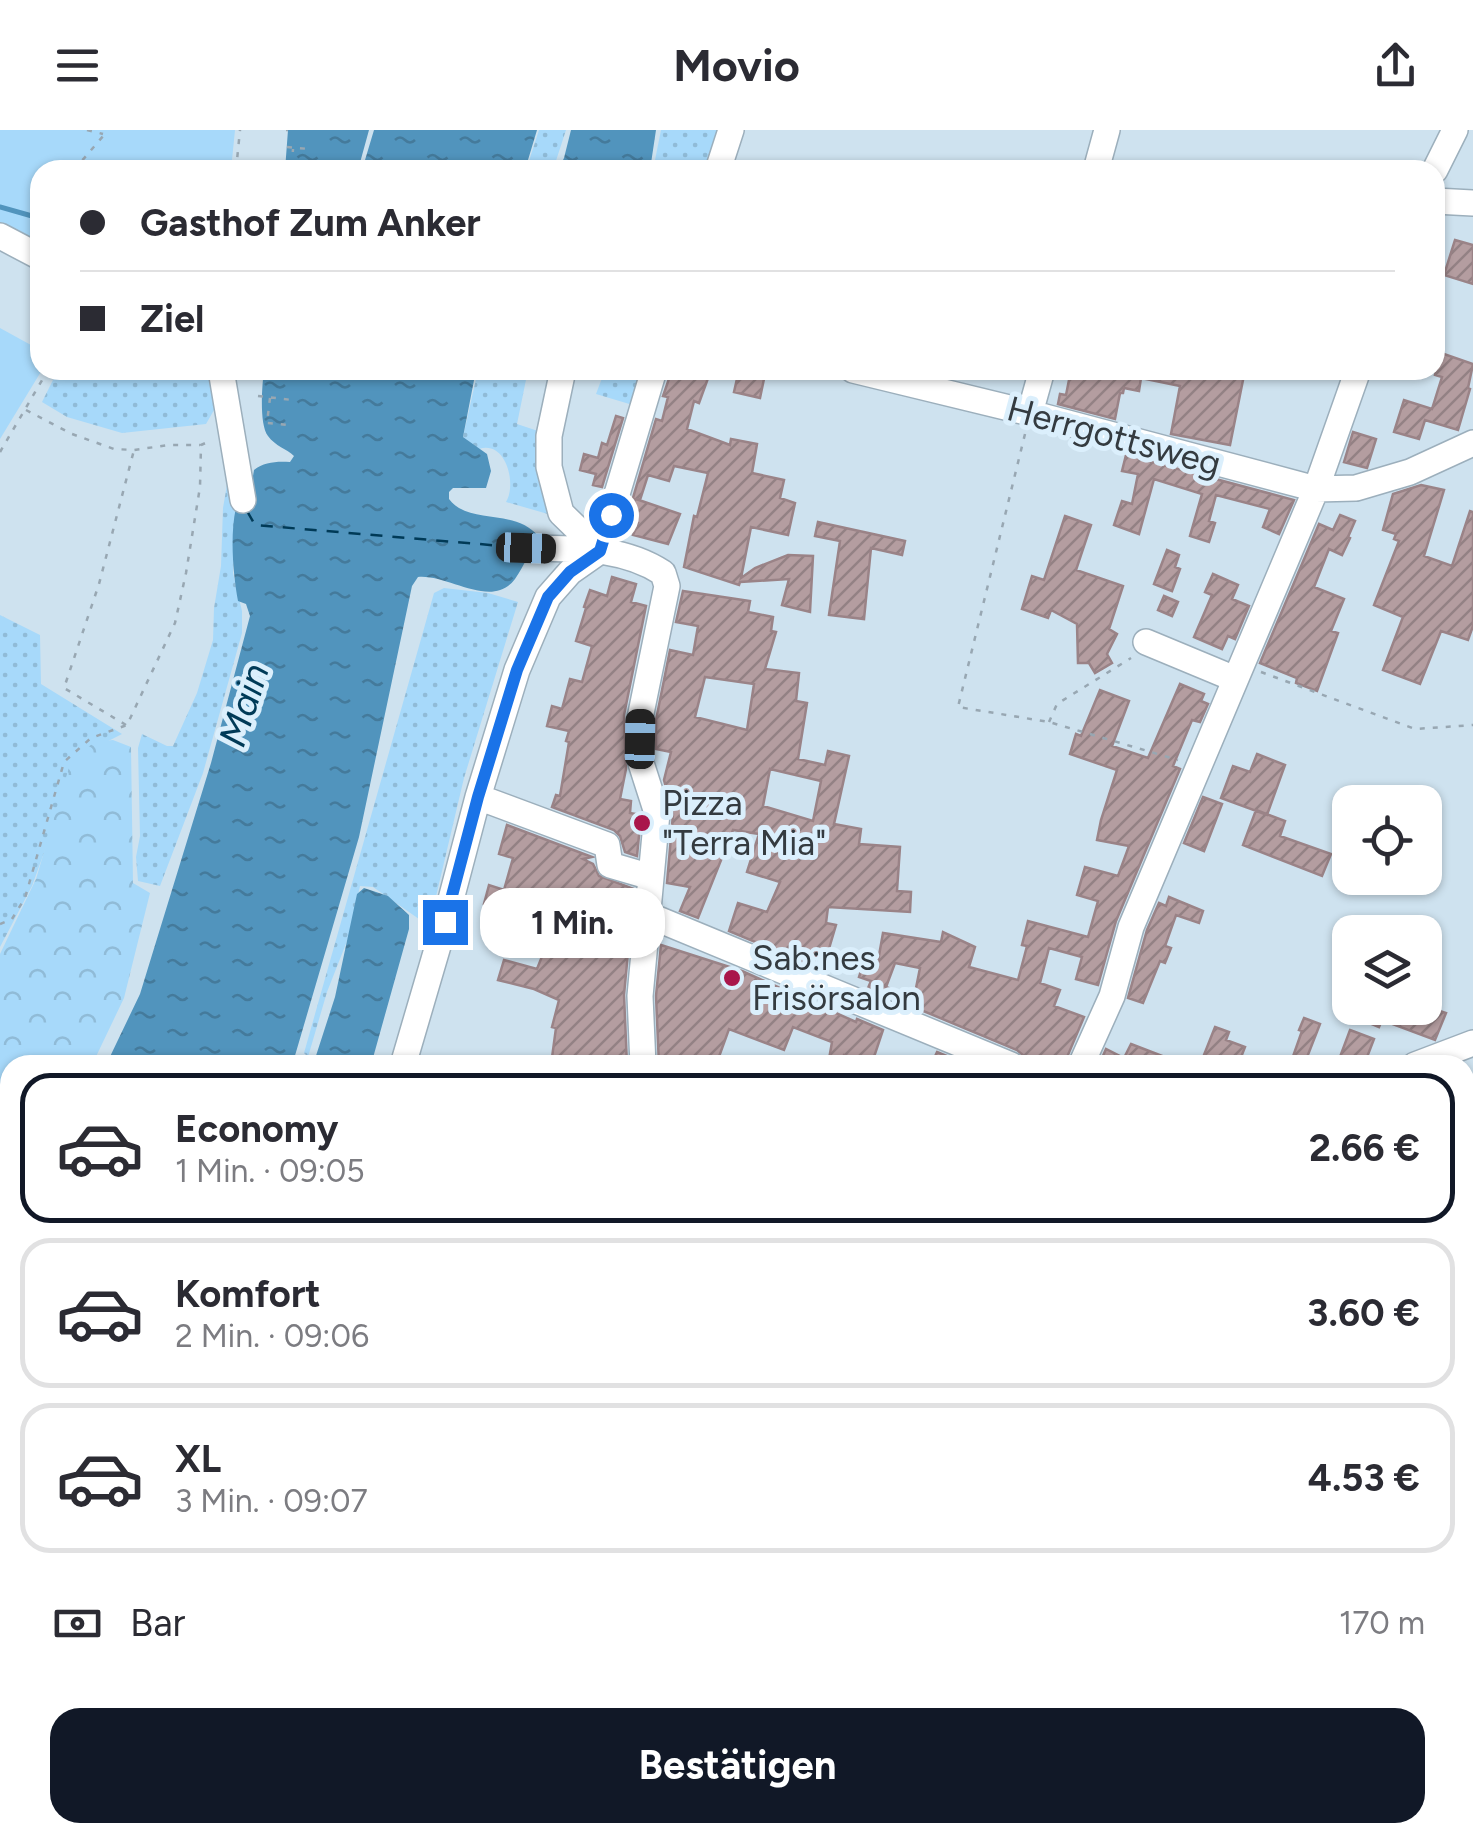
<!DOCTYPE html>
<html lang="de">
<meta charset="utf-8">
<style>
body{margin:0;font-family:Figtree,sans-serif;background:#f7f7f7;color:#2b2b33;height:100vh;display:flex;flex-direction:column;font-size:38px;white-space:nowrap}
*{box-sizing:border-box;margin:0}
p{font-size:32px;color:#7c7c81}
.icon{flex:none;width:55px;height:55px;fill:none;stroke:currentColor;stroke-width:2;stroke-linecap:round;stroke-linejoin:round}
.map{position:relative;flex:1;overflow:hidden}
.sheet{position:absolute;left:0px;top:925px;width:1475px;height:788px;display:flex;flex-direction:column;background:#fff;border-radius:30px 30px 0 0;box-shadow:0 2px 8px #0004}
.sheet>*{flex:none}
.banner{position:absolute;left:30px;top:30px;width:1415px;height:220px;border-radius:30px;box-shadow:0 2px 8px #0004;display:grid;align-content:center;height:220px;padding:0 50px;background:#fff}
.tools{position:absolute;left:1332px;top:655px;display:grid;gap:20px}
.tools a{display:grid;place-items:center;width:110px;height:110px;border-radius:20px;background:#fff;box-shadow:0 2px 8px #0004;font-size:50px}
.end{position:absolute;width:45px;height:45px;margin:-22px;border:12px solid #1a73e8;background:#fff;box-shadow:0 0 0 5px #fff}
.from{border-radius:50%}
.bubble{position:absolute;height:70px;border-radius:30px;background:#fff;box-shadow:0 2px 8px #0004;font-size:32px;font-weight:700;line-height:70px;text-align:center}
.car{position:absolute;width:30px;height:60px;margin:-30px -15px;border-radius:12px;box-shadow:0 0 8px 2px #0007;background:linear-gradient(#222 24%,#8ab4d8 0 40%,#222 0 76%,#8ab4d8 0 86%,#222 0)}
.banner b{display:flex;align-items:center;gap:35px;height:95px;font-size:38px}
.banner b+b{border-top:2px solid #e1e1e2}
.banner i{width:25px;height:25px;background:#2b2b33}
ul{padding:18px 0 0;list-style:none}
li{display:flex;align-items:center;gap:30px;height:150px;margin:0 20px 15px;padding:0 30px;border:5px solid #e1e1e2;border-radius:30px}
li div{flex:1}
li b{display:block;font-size:38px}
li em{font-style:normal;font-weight:700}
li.selected{border-color:#111827}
li>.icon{width:90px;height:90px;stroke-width:1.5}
.pay{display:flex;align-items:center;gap:25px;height:110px;padding:0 50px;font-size:38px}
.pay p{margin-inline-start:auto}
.action{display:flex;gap:20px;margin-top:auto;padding:20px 50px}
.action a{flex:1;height:115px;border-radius:30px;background:#111827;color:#fff;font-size:40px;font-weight:700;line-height:115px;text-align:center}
header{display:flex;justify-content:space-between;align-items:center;height:130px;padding:0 50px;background:#fff;font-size:45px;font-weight:700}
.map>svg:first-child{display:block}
.grass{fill:url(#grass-dots)}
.forest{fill:url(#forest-crowns)}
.green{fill:#a7d9fa}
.water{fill:url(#water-ripples)}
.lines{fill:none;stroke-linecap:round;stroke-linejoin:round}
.stream{stroke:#5194bd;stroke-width:5}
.ferry{stroke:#003a57;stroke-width:2.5;stroke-dasharray:12 10;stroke-linecap:butt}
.building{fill:url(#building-hatch);stroke:#9a8387;stroke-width:2.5;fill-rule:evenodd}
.minor-casing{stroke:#9cafbc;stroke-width:28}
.path{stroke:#98a7b2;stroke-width:2.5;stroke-dasharray:5 8;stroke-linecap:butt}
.minor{stroke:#fff;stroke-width:25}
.route{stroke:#1a73e8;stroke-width:12}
.poi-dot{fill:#a9164b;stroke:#dbeffc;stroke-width:4}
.labels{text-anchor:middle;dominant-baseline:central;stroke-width:10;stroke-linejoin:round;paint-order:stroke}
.street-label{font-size:35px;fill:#343b40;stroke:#dbeffc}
.poi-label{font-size:35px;fill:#343b40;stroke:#dbeffc;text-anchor:start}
.water-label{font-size:38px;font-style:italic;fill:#003a57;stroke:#dbeffc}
</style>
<header><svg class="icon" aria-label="menu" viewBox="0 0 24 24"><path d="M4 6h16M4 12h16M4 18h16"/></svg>Movio<svg class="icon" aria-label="share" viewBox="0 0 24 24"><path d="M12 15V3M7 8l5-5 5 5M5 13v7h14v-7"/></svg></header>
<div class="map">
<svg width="1473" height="1712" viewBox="0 0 1473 1712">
<defs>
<pattern id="grass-dots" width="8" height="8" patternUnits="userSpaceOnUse" patternTransform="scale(2.5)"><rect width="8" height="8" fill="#a7d9fa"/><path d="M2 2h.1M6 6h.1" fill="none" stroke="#90bbd7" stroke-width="1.8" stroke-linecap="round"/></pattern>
<pattern id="forest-crowns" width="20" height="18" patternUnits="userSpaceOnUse" patternTransform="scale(2.5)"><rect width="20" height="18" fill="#a7d9fa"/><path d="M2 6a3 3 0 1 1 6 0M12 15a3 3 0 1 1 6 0" fill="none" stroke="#90bbd7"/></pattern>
<pattern id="water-ripples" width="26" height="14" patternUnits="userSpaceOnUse" patternTransform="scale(2.5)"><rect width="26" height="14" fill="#5194bd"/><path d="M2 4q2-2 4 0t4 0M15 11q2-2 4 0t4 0" fill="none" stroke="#447a9b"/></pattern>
<pattern id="building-hatch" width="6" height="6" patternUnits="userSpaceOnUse" patternTransform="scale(2.5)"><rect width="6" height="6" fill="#b49da0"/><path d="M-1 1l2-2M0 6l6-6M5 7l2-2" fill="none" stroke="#938184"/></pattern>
</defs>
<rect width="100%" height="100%" fill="#cee2ef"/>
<path class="grass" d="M 539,0 L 566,0 L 553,40 L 526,40 Z
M 661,0 L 725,0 L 713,40 L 653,40 Z
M 58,240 L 205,240 L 218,273 L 206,294 L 122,303 L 67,287 L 42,272 Z
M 478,240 L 528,240 L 517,294 L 541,302 L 550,373 L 548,384 L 506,372 C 517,354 506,310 479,319 L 463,307 Z
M 605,240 L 647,240 L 636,276 L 596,264 Z
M 230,337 L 236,373 L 233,443 L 242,481 L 242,503 L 203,643 L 160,756 L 138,751 L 136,727 L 140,706 L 138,618 L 142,604 L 167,616 L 173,616 L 197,563 L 213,510 L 214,478 L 221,436 L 223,378 Z
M 444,458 L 488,463 L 518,472 L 464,648 L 429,796 L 373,757 L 360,756 L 349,806 L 327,862 L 308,927 L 304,923 L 434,463 Z
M 0,485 L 40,505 L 41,554 L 122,604 L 79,626 L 32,756 L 0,817 Z"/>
<path class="forest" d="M 113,610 L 131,617 L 133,753 L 150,763 L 124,868 L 92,935 L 10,935 L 10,1111 L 0,1133 L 0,824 L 36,749 L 70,634 L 94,612 Z"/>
<path class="green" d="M 0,0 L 235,0 L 231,40 L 40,40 L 40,118 L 0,98 Z
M 0,198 L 40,220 L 42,240 L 0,309 Z
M 79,1702 L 361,1703 L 360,1712 L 71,1712 Z"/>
<path class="water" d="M 288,0 L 369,0 L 358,40 L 285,40 Z
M 374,0 L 537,0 L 525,40 L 362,40 Z
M 571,0 L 656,0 L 650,40 L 558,40 L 564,28 Z
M 264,240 L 476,240 L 463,307 L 487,324 L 491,341 L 486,358 L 453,358 L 449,362 L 449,369 C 468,395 515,378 538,406 C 531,420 524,436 515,449 C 492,480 448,444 418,447 L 412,456 L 359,707 L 294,929 L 296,935 L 106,935 L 140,864 L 211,633 L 250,486 L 246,474 L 238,471 C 232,439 225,367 253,346 L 254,340 C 264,332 277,331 290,332 L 294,326 C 287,319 275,316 268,306 C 259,294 262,256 264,240 Z
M 364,758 L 388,766 L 409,785 L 409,799 L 371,935 L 313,935 L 335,867 L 357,764 Z
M 10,1129 L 10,1479 L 0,1489 L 0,1148 Z
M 10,1504 L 10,1702 L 35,1703 L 28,1712 L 0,1712 L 0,1516 Z"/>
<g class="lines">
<path class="stream" d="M 0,77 L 32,86"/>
<path class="ferry" d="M 247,381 L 255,395 L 514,417"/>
</g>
<path class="building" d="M 1455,110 L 1473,115 L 1473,154 L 1444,145 Z
M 1441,223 L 1473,234 L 1468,258 L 1470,259 L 1458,300 L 1425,290 L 1419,309 L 1394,302 L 1404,270 L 1432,279 L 1442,247 L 1435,245 Z
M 672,240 L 711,240 L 699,273 L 694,271 L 687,299 L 730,315 L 731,309 L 757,314 L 752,343 L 784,350 L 780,368 L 795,373 L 788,405 L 751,397 L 741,448 L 755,438 L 788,425 L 813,426 L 810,482 L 782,475 L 789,449 L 740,452 L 739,455 L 684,437 L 694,386 L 697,387 L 708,343 L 674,336 L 669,351 L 648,345 L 640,370 L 633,368 L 656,289 L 662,291 L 668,267 L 663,266 Z
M 739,240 L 765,244 L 760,268 L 734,262 Z
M 1071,240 L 1245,240 L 1230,315 L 1171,304 L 1180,256 L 1141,248 L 1139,261 L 1124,258 L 1123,263 L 1120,263 L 1115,289 L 1058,274 L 1060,264 L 1066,265 Z
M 616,286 L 623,288 L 602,357 L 593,355 L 596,344 L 580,340 L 584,324 L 598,328 L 602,313 L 607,315 Z
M 1353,302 L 1376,309 L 1367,338 L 1344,332 Z
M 1126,325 L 1294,370 L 1279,404 L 1263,397 L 1270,379 L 1216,365 L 1209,391 L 1215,393 L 1209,412 L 1190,406 L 1202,364 L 1154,349 L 1139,404 L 1114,395 L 1122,371 L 1132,374 L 1138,344 L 1122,341 Z
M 1421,355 L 1444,360 L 1424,426 L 1452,436 L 1470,381 L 1473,382 L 1473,496 L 1468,510 L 1441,501 L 1420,554 L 1383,540 L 1403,487 L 1374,475 L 1399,411 L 1394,409 L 1396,404 L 1383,400 L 1393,364 Z
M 633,368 L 680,384 L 668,414 L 633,405 L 638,393 L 626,389 Z
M 1340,385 L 1355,391 L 1348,407 L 1350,408 L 1342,425 L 1329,419 L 1314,457 L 1344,469 L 1331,501 L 1338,503 L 1317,561 L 1296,553 L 1297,548 L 1260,533 L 1319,394 L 1333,400 Z
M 1065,386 L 1091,395 L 1076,440 L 1123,456 L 1109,499 L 1117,504 L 1107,524 L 1112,533 L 1095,543 L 1089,533 L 1078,533 L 1077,494 L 1051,480 L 1048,488 L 1022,479 L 1032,446 L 1044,450 Z
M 818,392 L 905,411 L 902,425 L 871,418 L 864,489 L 829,485 L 840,411 L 815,406 Z
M 1167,420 L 1179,425 L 1175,437 L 1180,439 L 1172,461 L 1154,454 Z
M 1213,444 L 1238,455 L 1232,469 L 1249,476 L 1235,509 L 1228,506 L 1222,519 L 1194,507 L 1212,465 L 1205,462 Z
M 612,447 L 636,454 L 631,472 L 646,476 L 624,585 L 626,639 L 620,669 L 631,671 L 630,683 L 641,685 L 637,726 L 625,722 L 620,706 L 614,700 L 552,677 L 556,665 L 560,666 L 569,612 L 566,611 L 569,601 L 547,596 L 552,576 L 562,579 L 570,549 L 582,552 L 592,516 L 576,511 L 586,478 L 584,477 L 590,460 L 607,466 Z
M 683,461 L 750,471 L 748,482 L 773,487 L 771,501 L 776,502 L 765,539 L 799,543 L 796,571 L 807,573 L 798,629 L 825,635 L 828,621 L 849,626 L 834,694 L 861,699 L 859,714 L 900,717 L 897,761 L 911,762 L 910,782 L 828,777 L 826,793 L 836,795 L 828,822 L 818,819 L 813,836 L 729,801 L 738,773 L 767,782 L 780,752 L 747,742 L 759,704 L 733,700 L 698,788 L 680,781 L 690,757 L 667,753 L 673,684 L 664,650 L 671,622 L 656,619 L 656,590 L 670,520 L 693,525 L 698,496 L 676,492 ZM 705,547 L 754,554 L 747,600 L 695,587 ZM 770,639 L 821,651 L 813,691 L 763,676 Z
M 1164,466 L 1178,472 L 1172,486 L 1158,480 Z
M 1180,554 L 1204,564 L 1201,571 L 1208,574 L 1200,592 L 1192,590 L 1173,636 L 1180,639 L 1116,791 L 1098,855 L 1076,849 L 1082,827 L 1049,818 L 1040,853 L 1060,860 L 1054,876 L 1084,887 L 1065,932 L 1060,935 L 1048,935 L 1024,926 L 1017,920 L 868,858 L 871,851 L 859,847 L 864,832 L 877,837 L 883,803 L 941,812 L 943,802 L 975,817 L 969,837 L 1018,850 L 1027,816 L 1022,815 L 1028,791 L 1088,807 L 1098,771 L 1077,765 L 1085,737 L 1118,746 L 1129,716 L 1097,710 L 1101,690 L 1117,640 L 1070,624 L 1076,604 L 1081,606 L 1100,560 L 1129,571 L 1112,616 L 1148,628 ZM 895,833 L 920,838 L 914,868 L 886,857 Z
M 1257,624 L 1285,635 L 1267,685 L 1221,668 L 1233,636 L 1250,642 Z
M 1203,667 L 1222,674 L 1204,721 L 1184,713 Z
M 1256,680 L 1285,691 L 1280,706 L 1331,724 L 1322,746 L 1243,715 Z
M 507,695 L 592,727 L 583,729 L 593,734 L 599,746 L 634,759 L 624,865 L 627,935 L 551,935 L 556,898 L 552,897 L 559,870 L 534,859 L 498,850 L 504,830 L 537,839 L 547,814 L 530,807 L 538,789 L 484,774 L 489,755 L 504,760 L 513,728 L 499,724 ZM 579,759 L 612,777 L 609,803 L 598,801 L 593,810 L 555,791 Z
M 1169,767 L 1203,781 L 1199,793 L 1176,785 L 1165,816 L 1171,818 L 1165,833 L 1160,831 L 1143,873 L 1128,868 L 1147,800 L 1159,773 L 1166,776 Z
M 661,815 L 742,841 L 856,892 L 857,889 L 883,900 L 872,933 L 844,925 L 842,935 L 828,935 L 832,912 L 793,897 L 784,920 L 729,899 L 716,935 L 659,935 L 656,866 Z
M 1352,878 L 1431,878 L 1446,883 L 1435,910 L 1382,890 L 1379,897 L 1367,892 L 1369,885 Z
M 1304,888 L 1320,894 L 1304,935 L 1290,935 L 1302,901 L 1299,900 Z
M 1215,897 L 1229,902 L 1226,910 L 1245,917 L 1238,935 L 1200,935 Z
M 1350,900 L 1374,909 L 1364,935 L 1337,935 Z
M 1131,914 L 1183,934 L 1182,935 L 1099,935 L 1106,919 L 1124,928 Z
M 937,922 L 968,935 L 931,935 Z"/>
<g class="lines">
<defs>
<path id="minor" d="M 718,40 L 731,0
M 1096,40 L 1107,0
M 1435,40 L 1455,0
M 1435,71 L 1473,73
M 0,106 L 40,127
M 221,240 L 243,370
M 563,240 L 549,306 L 549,337 L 561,383 L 600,421
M 853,240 L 1030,283 L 1316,359 L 1356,358 L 1410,342 L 1473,313
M 1030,283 L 1042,240
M 526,418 C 574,419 622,416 663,443 L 667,456 L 640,588 L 640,630 L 657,683 L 640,866 L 643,935
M 600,421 L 654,240
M 1146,512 L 1235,549
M 478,667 L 607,715 L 610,735 L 651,747
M 648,785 L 1011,935
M 403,935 L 445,792 L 478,667 L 517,540 L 548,467 L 570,442 L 600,421
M 1081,935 L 1112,866 L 1131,797 L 1316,359 L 1358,240
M 1415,935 L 1473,913
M 1465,1270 L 1473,1278
M 1465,1523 L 1473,1510
M 374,1702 L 375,1712
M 644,1702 L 649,1712
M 744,1702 L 764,1712
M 62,1712 L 70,1702
M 397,1712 L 407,1702
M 543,1712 L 544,1702
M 993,1712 L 994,1702
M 1349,1712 L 1354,1702"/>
</defs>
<use href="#minor" class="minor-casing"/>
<path class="path" d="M 87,0 L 103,4
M 286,0 L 288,0
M 287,17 L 309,19
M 286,34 L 308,36
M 292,35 L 293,19
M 74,40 L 104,5 L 105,0
M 236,40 L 240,0
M 34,101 L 40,94
M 263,246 L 285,248
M 258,266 L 292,270
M 270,268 L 267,293 L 290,295
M 26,280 L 72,304 L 114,319 L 134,320 L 169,315 L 200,315
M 1025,304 L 958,577 L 1049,592 L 1178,630
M 0,322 L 48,240
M 1261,542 L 1415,599 L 1473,595
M 1049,592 L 1057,574 L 1131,528
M 126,595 L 64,558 L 99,454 L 134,320
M 0,794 L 12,789 L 25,768 L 64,632 L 91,608 L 127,595 L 175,493 L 186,443 L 200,357 L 201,315 L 210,311"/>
<use href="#minor" class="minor"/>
</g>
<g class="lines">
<path class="route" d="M 445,792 L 478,667 L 517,540 L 548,467 L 570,442 L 600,421 L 611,385"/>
</g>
<g class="poi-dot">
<circle cx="642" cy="693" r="10"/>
<circle cx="732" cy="848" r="10"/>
</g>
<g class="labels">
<g class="street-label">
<text transform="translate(1114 306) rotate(15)">Herrgottsweg</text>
</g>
<g class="poi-label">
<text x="662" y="673">Pizza<tspan x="662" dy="40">"Terra Mia"</tspan></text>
<text x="752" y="828">Sab:nes<tspan x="752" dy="40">Frisörsalon</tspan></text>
</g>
<g class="water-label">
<text transform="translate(244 575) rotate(-72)">Main</text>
</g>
</g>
</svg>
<div class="tools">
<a><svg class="icon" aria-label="locate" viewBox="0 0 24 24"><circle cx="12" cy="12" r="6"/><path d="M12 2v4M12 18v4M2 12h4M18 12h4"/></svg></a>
<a><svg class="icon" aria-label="layers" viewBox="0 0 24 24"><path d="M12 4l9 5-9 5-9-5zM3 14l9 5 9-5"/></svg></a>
</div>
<i class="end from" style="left:611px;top:385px"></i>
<i class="end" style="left:445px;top:792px"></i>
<div class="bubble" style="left:480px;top:758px;width:185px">1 Min.</div>
<i class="car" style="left:526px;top:418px;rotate:92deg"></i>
<i class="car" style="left:640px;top:609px;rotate:1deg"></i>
<div class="banner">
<b><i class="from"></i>Gasthof Zum Anker</b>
<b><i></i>Ziel</b>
</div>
<section class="sheet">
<ul>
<li class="selected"><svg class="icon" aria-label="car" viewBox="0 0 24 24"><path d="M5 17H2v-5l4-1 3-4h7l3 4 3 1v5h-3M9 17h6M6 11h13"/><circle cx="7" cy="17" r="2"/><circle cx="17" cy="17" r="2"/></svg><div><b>Economy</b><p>1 Min. · 09:05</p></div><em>2.66 €</em></li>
<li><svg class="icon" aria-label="car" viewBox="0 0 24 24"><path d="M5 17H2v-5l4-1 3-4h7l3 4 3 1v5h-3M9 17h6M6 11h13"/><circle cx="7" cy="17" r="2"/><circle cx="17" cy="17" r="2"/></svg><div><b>Komfort</b><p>2 Min. · 09:06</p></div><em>3.60 €</em></li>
<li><svg class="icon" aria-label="car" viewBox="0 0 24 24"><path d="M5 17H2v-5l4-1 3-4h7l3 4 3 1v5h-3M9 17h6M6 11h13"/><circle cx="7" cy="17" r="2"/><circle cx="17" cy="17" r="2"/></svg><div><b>XL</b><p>3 Min. · 09:07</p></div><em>4.53 €</em></li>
</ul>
<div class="pay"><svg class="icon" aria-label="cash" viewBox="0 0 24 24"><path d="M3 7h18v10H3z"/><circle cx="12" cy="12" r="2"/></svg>Bar<p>170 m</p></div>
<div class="action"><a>Bestätigen</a></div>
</section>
</div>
